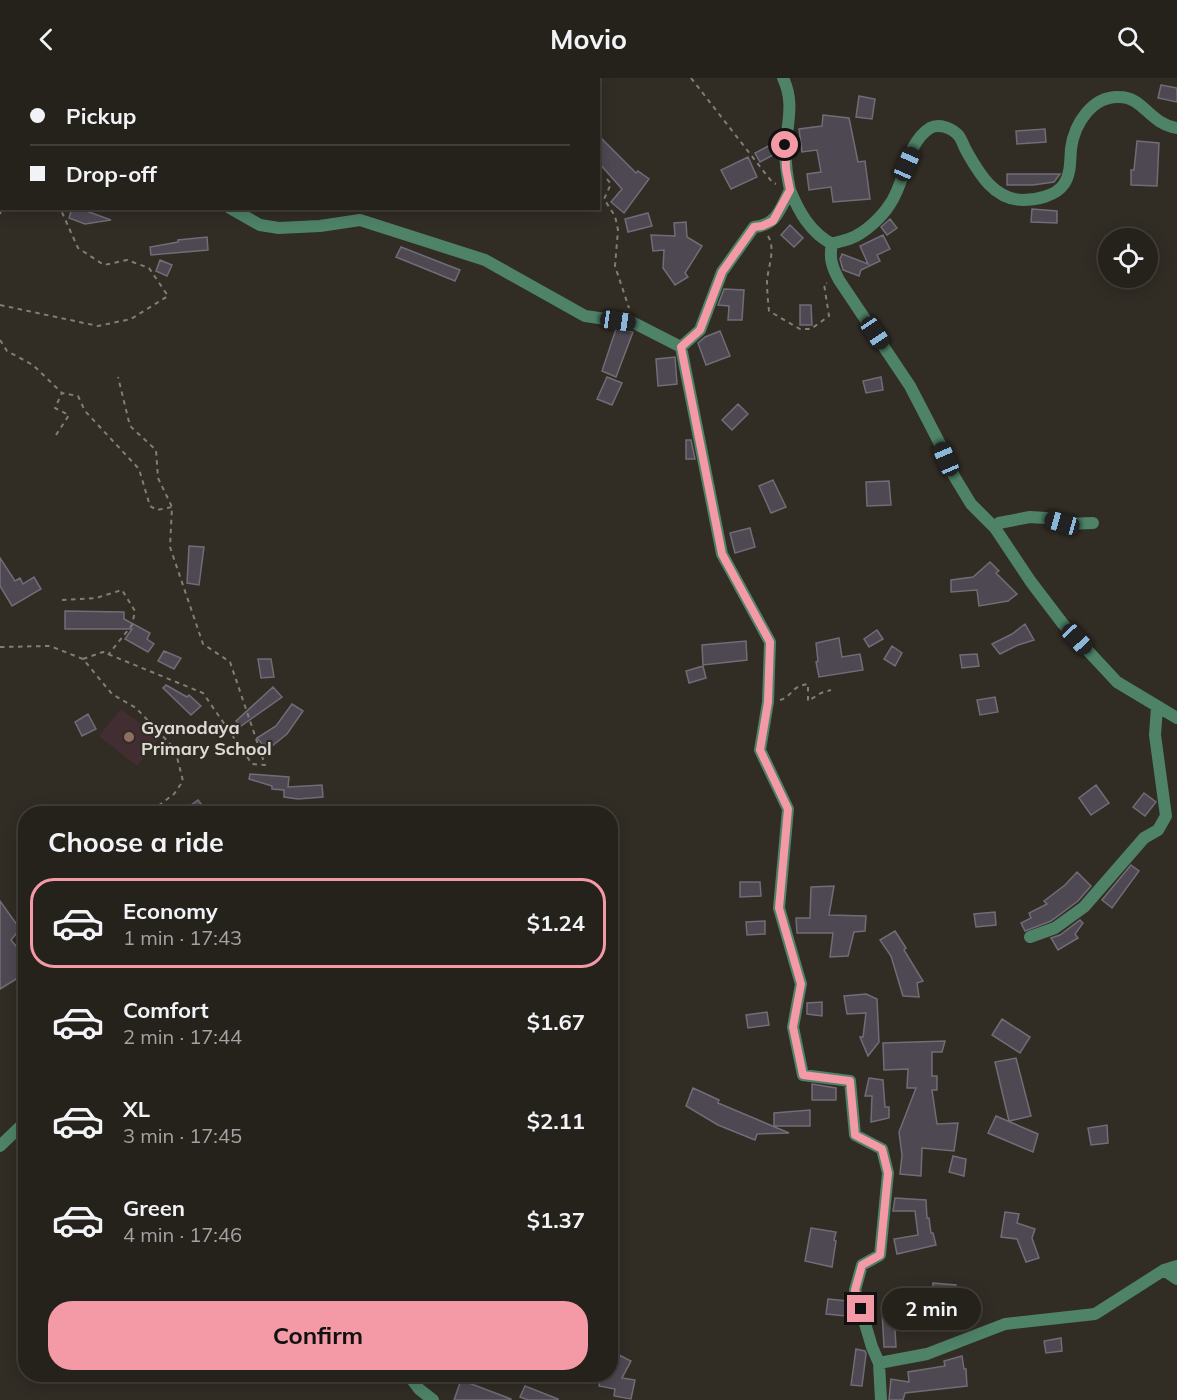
<!DOCTYPE html>
<meta charset="utf-8">
<style>
body{margin:0;font-family:Mulish,sans-serif;background:#2d2924;color:#f1f3f6;height:100vh;display:flex;flex-direction:column;font-size:22px;white-space:nowrap}
*{box-sizing:border-box;margin:0}
p{font-size:20px;color:#a3a3a3}
.icon{flex:none;width:33px;height:33px;fill:none;stroke:currentColor;stroke-width:2;stroke-linecap:round;stroke-linejoin:round}
.map{position:relative;flex:1;overflow:hidden}
.sheet{position:absolute;left:18px;top:728px;width:600px;height:576px;display:flex;flex-direction:column;background:#25211b;border-radius:24px;box-shadow:0 3px 15px #0003,0 0 0 2px #423e3a}
.sheet>*{flex:none}
.hud{position:absolute;left:0px;top:0px;width:600px;height:132px;box-shadow:0 3px 15px #0003,0 0 0 2px #423e3a;display:grid;align-content:center;height:132px;padding:0 30px;background:#25211b}
.tools{position:absolute;left:1098px;top:150px;display:grid;gap:12px}
.tools a{display:grid;place-items:center;width:60px;height:60px;border-radius:50%;background:#25211b;box-shadow:0 3px 15px #0003,0 0 0 2px #423e3a;font-size:30px}
.end{position:absolute;width:27px;height:27px;margin:-14px;border:8px solid #f49aa6;background:#111;box-shadow:0 0 0 3px #111}
.from{border-radius:50%}
.bubble{position:absolute;height:42px;border-radius:21px;background:#25211b;box-shadow:0 3px 15px #0003,0 0 0 2px #423e3a;font-size:20px;font-weight:700;line-height:42px;text-align:center}
.car{position:absolute;width:18px;height:36px;margin:-18px -9px;border-radius:8px;box-shadow:0 0 4px 2px #0007;background:linear-gradient(#222 24%,#8ab4d8 0 40%,#222 0 76%,#8ab4d8 0 86%,#222 0)}
.hud b{display:flex;align-items:center;gap:21px;height:57px;font-size:22px}
.hud b+b{border-top:2px solid #423e3a}
.hud i{width:15px;height:15px;background:#f1f3f6}
ul{padding:0;list-style:none}
li{display:flex;align-items:center;gap:18px;height:90px;margin:0 12px 9px;padding:0 18px;border:3px solid transparent;border-radius:24px}
li div{flex:1}
li b{display:block;font-size:22px}
li em{font-style:normal;font-weight:700}
li.current{border-color:#f49aa6}
li>.icon{width:54px;height:54px;stroke-width:1.5}
h2{padding:0 30px;font-size:27px;line-height:72px}
.action{display:flex;gap:12px;margin-top:auto;padding:12px 30px}
.action a{flex:1;height:69px;border-radius:24px;background:#f49aa6;color:#111;font-size:24px;font-weight:700;line-height:69px;text-align:center}
header{display:flex;justify-content:space-between;align-items:center;height:78px;padding:0 30px;background:#25211b;font-size:27px;font-weight:700}
.map>svg:first-child{display:block}
.education{fill:#422e32}
.building{fill:#4d4852;stroke:#716c76;stroke-width:1.5}
.lines{fill:none;stroke-linecap:round;stroke-linejoin:round}
.path{stroke:#827e77;stroke-width:2;stroke-dasharray:4.5 4.5;stroke-linecap:butt}
.minor{stroke:#4e8368;stroke-width:12}
.route{stroke:#f49aa6;stroke-width:8}
.education-dot{fill:#8d6e63;stroke:#312c24;stroke-width:2}
.labels{text-anchor:middle;dominant-baseline:central;stroke-width:4.5;stroke-linejoin:round;paint-order:stroke}
.poi-label{font-size:18px;font-weight:bold;fill:#dddad5;stroke:#312c24;text-anchor:start}
</style>
<header><svg class="icon" aria-label="back" viewBox="0 0 24 24"><path d="M15 5l-7 7 7 7"/></svg>Movio<svg class="icon" aria-label="search" viewBox="0 0 24 24"><circle cx="10" cy="10" r="6"/><path d="M15 15l6 6"/></svg></header>
<div class="map">
<svg width="1177" height="1322" viewBox="0 0 1177 1322">
<rect width="100%" height="100%" fill="#312c24"/>
<path class="education" d="M 121,631 L 159,660 L 137,688 L 99,658 Z"/>
<path class="building" d="M 1161,7 L 1177,10 L 1177,24 L 1158,20 Z
M 859,18 L 875,21 L 872,41 L 856,39 Z
M 823,37 L 849,40 L 858,84 L 865,83 L 870,121 L 833,124 L 831,109 L 809,112 L 807,96 L 821,94 L 817,72 L 802,74 L 799,51 L 822,48 Z
M 1045,51 L 1046,64 L 1017,66 L 1016,53 Z
M 598,57 L 636,95 L 638,93 L 649,101 L 624,135 L 611,124 L 622,111 L 598,84 Z
M 778,63 L 777,75 L 760,84 L 755,75 Z
M 1137,63 L 1159,65 L 1157,108 L 1131,107 L 1131,92 L 1134,92 Z
M 748,79 L 757,99 L 731,111 L 721,92 Z
M 1007,96 L 1060,96 L 1054,104 L 1033,107 L 1007,107 Z
M 72,130 L 78,130 L 111,142 L 85,146 L 69,140 Z
M 1032,131 L 1057,133 L 1057,145 L 1031,144 Z
M 648,135 L 652,148 L 628,154 L 625,141 Z
M 890,141 L 897,150 L 887,157 L 881,149 Z
M 686,144 L 687,159 L 702,168 L 685,195 L 688,199 L 675,207 L 663,190 L 664,172 L 653,173 L 651,157 L 675,158 L 674,145 Z
M 790,147 L 803,160 L 794,169 L 781,157 Z
M 883,157 L 890,171 L 877,177 L 880,183 L 861,192 L 859,198 L 843,192 L 840,181 L 842,176 L 868,186 L 860,168 Z
M 207,159 L 208,172 L 151,177 L 150,169 L 178,164 L 178,162 Z
M 401,169 L 460,192 L 455,203 L 396,179 Z
M 160,182 L 172,187 L 167,198 L 156,193 Z
M 724,211 L 744,212 L 742,242 L 728,242 L 729,228 L 718,227 Z
M 800,227 L 811,227 L 812,247 L 800,247 Z
M 616,251 L 633,254 L 616,299 L 602,293 Z
M 720,253 L 730,278 L 706,287 L 698,265 L 705,259 Z
M 675,279 L 677,306 L 658,308 L 656,281 Z
M 607,299 L 622,305 L 612,327 L 597,321 Z
M 881,299 L 883,312 L 866,315 L 863,303 Z
M 738,326 L 748,336 L 732,352 L 722,342 Z
M 686,362 L 691,362 L 695,381 L 686,381 Z
M 773,402 L 786,429 L 771,435 L 759,408 Z
M 889,403 L 891,427 L 867,428 L 866,404 Z
M 750,450 L 755,469 L 735,475 L 730,455 Z
M 189,468 L 204,469 L 199,507 L 187,505 Z
M 0,480 L 15,503 L 20,500 L 23,506 L 34,499 L 41,511 L 12,528 L 0,508 Z
M 990,484 L 999,493 L 996,495 L 1017,516 L 1008,523 L 979,528 L 977,512 L 951,514 L 951,502 L 973,499 Z
M 65,533 L 124,534 L 124,541 L 150,555 L 147,561 L 154,566 L 148,574 L 125,561 L 132,551 L 65,551 Z
M 1025,546 L 1034,562 L 1018,567 L 1000,576 L 992,566 L 1012,556 Z
M 877,552 L 883,561 L 869,569 L 864,561 Z
M 839,560 L 842,579 L 860,576 L 863,592 L 819,599 L 816,584 L 818,583 L 816,565 Z
M 746,563 L 747,582 L 703,587 L 702,567 Z
M 892,568 L 902,575 L 895,588 L 884,581 Z
M 164,573 L 181,580 L 174,591 L 158,583 Z
M 977,576 L 979,588 L 962,590 L 960,577 Z
M 258,581 L 271,581 L 274,599 L 261,600 Z
M 703,588 L 706,600 L 689,605 L 686,593 Z
M 166,607 L 187,619 L 189,617 L 201,628 L 191,637 L 163,610 Z
M 273,609 L 282,619 L 241,648 L 236,643 Z
M 995,619 L 998,634 L 980,637 L 977,622 Z
M 292,626 L 303,633 L 287,656 L 267,672 L 257,660 L 276,648 Z
M 88,636 L 96,651 L 82,658 L 75,644 Z
M 250,696 L 289,699 L 288,709 L 322,707 L 323,719 L 298,721 L 284,719 L 284,712 L 272,711 L 272,708 L 249,701 Z
M 1096,707 L 1109,725 L 1091,737 L 1079,720 Z
M 1144,715 L 1156,724 L 1145,738 L 1133,729 Z
M 198,722 L 208,735 L 180,735 Z
M 1131,787 L 1139,793 L 1112,830 L 1102,822 Z
M 1077,794 L 1091,808 L 1078,823 L 1051,843 L 1025,853 L 1021,845 L 1031,840 L 1029,835 L 1047,826 L 1044,823 L 1065,807 Z
M 740,804 L 760,804 L 761,818 L 740,819 Z
M 834,808 L 829,837 L 866,838 L 865,853 L 854,854 L 848,878 L 830,879 L 833,855 L 797,855 L 796,840 L 810,840 L 811,809 Z
M 0,823 L 20,851 L 11,862 L 26,880 L 26,895 L 0,911 Z
M 995,834 L 996,847 L 976,849 L 974,836 Z
M 1080,842 L 1083,845 L 1075,856 L 1078,860 L 1058,872 L 1051,860 L 1060,857 Z
M 765,843 L 765,856 L 747,857 L 746,844 Z
M 895,853 L 906,870 L 904,872 L 923,903 L 917,905 L 919,919 L 903,918 L 891,878 L 880,862 Z
M 866,916 L 877,921 L 879,964 L 868,978 L 860,959 L 863,959 L 866,935 L 847,936 L 844,918 Z
M 822,924 L 822,938 L 807,936 L 807,925 Z
M 767,934 L 769,947 L 748,950 L 746,937 Z
M 1002,941 L 1030,959 L 1020,975 L 992,957 Z
M 945,963 L 942,974 L 932,974 L 932,998 L 937,998 L 937,1012 L 932,1012 L 937,1046 L 958,1045 L 954,1073 L 922,1070 L 921,1098 L 900,1096 L 902,1077 L 899,1054 L 916,1010 L 907,1010 L 908,991 L 884,992 L 883,965 Z
M 1016,980 L 1031,1038 L 1009,1043 L 995,984 Z
M 869,1000 L 883,1002 L 885,1029 L 889,1029 L 889,1040 L 871,1044 L 872,1018 L 865,1018 Z
M 812,1006 L 836,1010 L 836,1022 L 812,1022 Z
M 693,1010 L 719,1022 L 718,1025 L 789,1055 L 757,1056 L 755,1062 L 718,1047 L 686,1028 Z
M 810,1032 L 810,1048 L 774,1048 L 774,1035 Z
M 996,1038 L 1038,1056 L 1033,1074 L 988,1055 Z
M 1107,1047 L 1108,1065 L 1091,1067 L 1088,1050 Z
M 953,1078 L 966,1081 L 964,1098 L 949,1094 Z
M 895,1120 L 926,1122 L 927,1140 L 929,1140 L 931,1155 L 933,1155 L 936,1167 L 897,1176 L 894,1161 L 918,1157 L 915,1133 L 893,1133 Z
M 1005,1134 L 1019,1136 L 1017,1145 L 1035,1151 L 1032,1160 L 1039,1180 L 1026,1184 L 1017,1161 L 1001,1159 Z
M 811,1150 L 836,1154 L 834,1162 L 836,1163 L 832,1189 L 805,1183 Z
M 933,1205 L 956,1207 L 953,1225 L 932,1221 Z
M 828,1221 L 847,1223 L 846,1238 L 826,1236 Z
M 894,1233 L 895,1239 L 910,1239 L 911,1252 L 895,1252 L 896,1269 L 884,1269 L 882,1234 Z
M 1061,1260 L 1062,1273 L 1046,1275 L 1044,1263 Z
M 856,1271 L 865,1273 L 866,1276 L 862,1308 L 851,1307 Z
M 619,1277 L 631,1283 L 622,1300 L 635,1302 L 631,1321 L 614,1318 L 615,1311 L 599,1308 L 601,1296 L 610,1296 Z
M 962,1278 L 964,1291 L 966,1291 L 967,1308 L 905,1315 L 903,1322 L 889,1322 L 891,1301 L 909,1304 L 908,1294 L 945,1288 L 944,1283 Z
M 461,1302 L 511,1321 L 511,1322 L 454,1322 Z
M 525,1308 L 558,1321 L 558,1322 L 528,1322 L 520,1319 Z"/>
<g class="lines">
<path class="path" d="M 691,0 L 772,104 L 776,106
M 607,101 L 611,106 L 604,121 L 615,138 L 618,152 L 615,188 L 629,230
M 0,136 L 2,130
M 768,158 C 776,171 768,189 767,203 C 767,213 768,223 769,233 L 800,251 L 811,251 L 829,238 L 824,206 L 827,205
M 0,227 L 98,248 L 131,241 L 168,218 L 149,190 L 127,182 L 104,187 L 78,170 L 60,130
M 0,262 L 7,273 L 33,287 L 62,315
M 56,357 L 69,337 L 55,330 L 62,315 L 78,318 L 85,333 L 139,391 L 150,428 L 157,432 L 172,429
M 62,522 L 96,520 L 122,512 L 135,533 L 132,547 L 108,577
M 0,569 L 50,568 L 83,581 L 112,616 L 136,630 L 175,671 L 183,703 L 174,716 L 158,728 L 157,735
M 83,581 L 103,574 L 203,615 L 252,686 L 265,687 L 230,584 L 203,566 L 170,469 L 172,429 L 158,400 L 156,372 L 130,348 L 118,299
M 780,622 C 793,618 791,608 808,606 L 808,623 L 821,615 L 831,612"/>
<path class="minor" d="M 783,0 C 794,23 788,42 786,65 C 784,81 787,97 790,112
M 224,2 L 224,0
M 1177,50 C 1148,45 1144,19 1119,19 C 1092,18 1074,46 1071,71 C 1070,82 1071,96 1064,106 C 1056,118 1036,122 1023,122 C 994,122 979,95 967,74 C 964,69 962,62 959,58 C 952,50 939,45 930,50 C 905,66 906,104 890,126 C 882,139 864,156 849,161 C 843,163 837,164 832,166 C 829,180 832,189 839,202 L 910,308 L 939,364 L 954,398 L 971,426 L 995,450 L 1031,504 L 1063,546 L 1117,604 L 1177,640
M 230,130 L 260,147 L 279,150 L 320,148 L 360,142 L 485,182 L 585,238 L 634,245 L 681,269 L 722,476 L 770,564 L 768,624 L 760,672 L 788,731 L 779,830 L 801,906 L 793,949 L 803,997 L 850,1003 L 855,1057 L 882,1071 L 888,1095 L 880,1177 L 862,1187 L 855,1212 L 872,1269 L 879,1285
M 681,269 L 700,252 L 722,194 L 754,149 C 777,147 780,131 790,112 C 799,134 810,154 832,166
M 995,450 L 999,445 L 1030,439 L 1046,440 L 1067,446 L 1093,445
M 1030,859 L 1055,850 L 1084,829 L 1144,760 L 1158,752 L 1166,738 L 1155,657 L 1157,629
M 0,1068 L 26,1043
M 1164,1192 L 1177,1201
M 408,1296 L 419,1311 L 433,1322
M 881,1322 L 879,1285 L 927,1276 L 1005,1246 L 1095,1236 L 1164,1192 L 1177,1188"/>
</g>
<g class="lines">
<path class="route" d="M 785,67 L 786,91 L 790,112 L 773,143 L 762,148 L 754,149 L 722,194 L 700,252 L 681,269 L 722,476 L 770,564 L 768,624 L 760,672 L 788,731 L 779,830 L 801,906 L 793,949 L 803,997 L 850,1003 L 855,1057 L 882,1071 L 888,1095 L 880,1177 L 862,1187 L 855,1212 L 861,1231"/>
</g>
<circle class="education-dot" cx="129" cy="659" r="6"/>
<g class="labels">
<g class="poi-label">
<text x="141" y="649">Gyanodaya<tspan x="141" dy="21">Primary School</tspan></text>
</g>
</g>
</svg>
<div class="tools">
<a><svg class="icon" aria-label="locate" viewBox="0 0 24 24"><circle cx="12" cy="12" r="6"/><path d="M12 2v4M12 18v4M2 12h4M18 12h4"/></svg></a>
</div>
<i class="end from" style="left:785px;top:67px"></i>
<i class="end" style="left:861px;top:1231px"></i>
<div class="bubble" style="left:882px;top:1210px;width:99px">2 min</div>
<i class="car" style="left:907px;top:86px;rotate:24deg"></i>
<i class="car" style="left:618px;top:243px;rotate:98deg"></i>
<i class="car" style="left:875px;top:255px;rotate:146deg"></i>
<i class="car" style="left:946px;top:381px;rotate:337deg"></i>
<i class="car" style="left:1062px;top:445px;rotate:286deg"></i>
<i class="car" style="left:1077px;top:561px;rotate:137deg"></i>
<div class="hud">
<b><i class="from"></i>Pickup</b>
<b><i></i>Drop-off</b>
</div>
<section class="sheet">
<h2>Choose a ride</h2>
<ul>
<li class="current"><svg class="icon" aria-label="car" viewBox="0 0 24 24"><path d="M5 17H2v-5l4-1 3-4h7l3 4 3 1v5h-3M9 17h6M6 11h13"/><circle cx="7" cy="17" r="2"/><circle cx="17" cy="17" r="2"/></svg><div><b>Economy</b><p>1 min · 17:43</p></div><em>$1.24</em></li>
<li><svg class="icon" aria-label="car" viewBox="0 0 24 24"><path d="M5 17H2v-5l4-1 3-4h7l3 4 3 1v5h-3M9 17h6M6 11h13"/><circle cx="7" cy="17" r="2"/><circle cx="17" cy="17" r="2"/></svg><div><b>Comfort</b><p>2 min · 17:44</p></div><em>$1.67</em></li>
<li><svg class="icon" aria-label="car" viewBox="0 0 24 24"><path d="M5 17H2v-5l4-1 3-4h7l3 4 3 1v5h-3M9 17h6M6 11h13"/><circle cx="7" cy="17" r="2"/><circle cx="17" cy="17" r="2"/></svg><div><b>XL</b><p>3 min · 17:45</p></div><em>$2.11</em></li>
<li><svg class="icon" aria-label="car" viewBox="0 0 24 24"><path d="M5 17H2v-5l4-1 3-4h7l3 4 3 1v5h-3M9 17h6M6 11h13"/><circle cx="7" cy="17" r="2"/><circle cx="17" cy="17" r="2"/></svg><div><b>Green</b><p>4 min · 17:46</p></div><em>$1.37</em></li>
</ul>
<div class="action"><a>Confirm</a></div>
</section>
</div>
